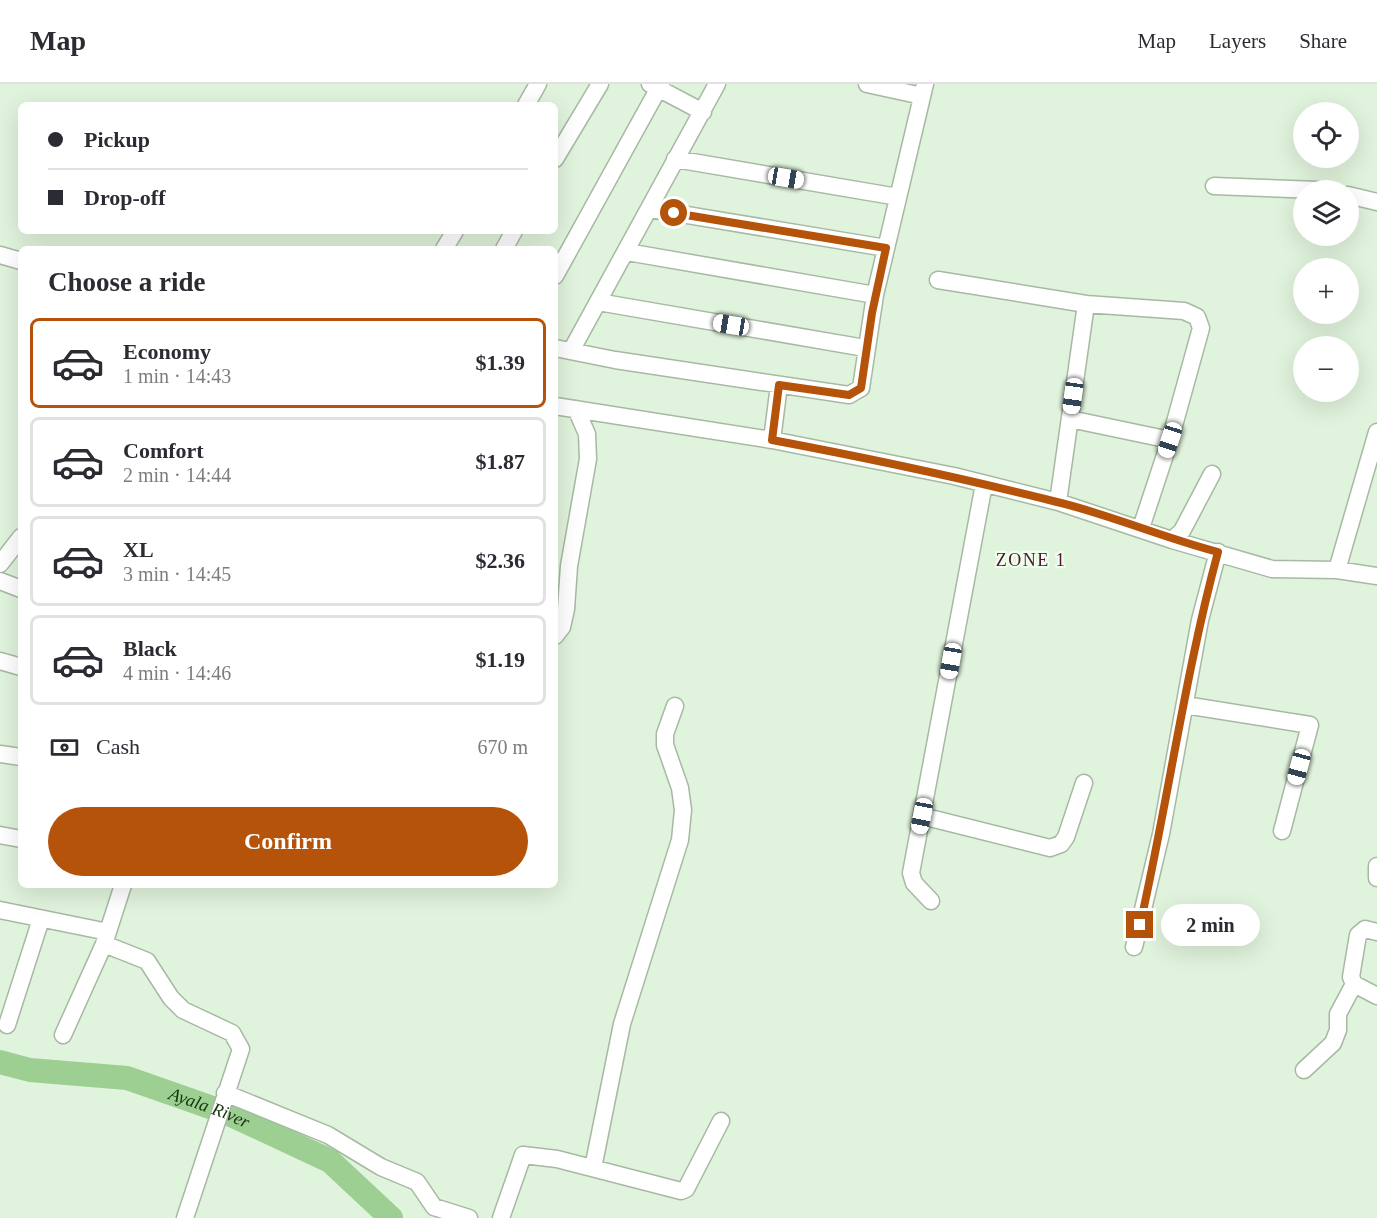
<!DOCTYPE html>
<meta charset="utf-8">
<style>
body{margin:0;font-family:"Times New Roman",serif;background:#f2f2f3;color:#2b2b33;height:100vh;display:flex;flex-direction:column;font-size:22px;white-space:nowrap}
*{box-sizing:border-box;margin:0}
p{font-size:20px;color:#7c7c81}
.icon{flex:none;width:33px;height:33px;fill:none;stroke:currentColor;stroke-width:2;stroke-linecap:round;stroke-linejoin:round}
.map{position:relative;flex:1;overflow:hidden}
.side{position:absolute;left:18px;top:162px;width:540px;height:642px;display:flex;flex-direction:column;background:#fff;border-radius:9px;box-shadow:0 6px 24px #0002}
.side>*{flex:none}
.top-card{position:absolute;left:18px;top:18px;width:540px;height:132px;border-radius:9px;box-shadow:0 6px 24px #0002;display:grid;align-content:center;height:132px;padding:0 30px;background:#fff}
.controls{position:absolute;left:1293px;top:18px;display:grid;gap:12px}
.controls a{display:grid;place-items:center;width:66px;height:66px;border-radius:50%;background:#fff;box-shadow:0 6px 24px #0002;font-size:30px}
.end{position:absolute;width:27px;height:27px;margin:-14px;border:8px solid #b45309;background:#fff;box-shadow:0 0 0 3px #fff}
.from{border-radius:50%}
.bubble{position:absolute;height:42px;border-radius:21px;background:#fff;box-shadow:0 6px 24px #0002;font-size:20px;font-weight:600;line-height:42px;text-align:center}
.car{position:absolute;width:18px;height:36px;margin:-18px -9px;border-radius:8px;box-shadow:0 0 4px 2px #0007;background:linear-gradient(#fff 24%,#345 0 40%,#fff 0 76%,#345 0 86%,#fff 0)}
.top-card b{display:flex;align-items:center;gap:21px;height:57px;font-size:22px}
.top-card b+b{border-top:2px solid #e1e1e2}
.top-card i{width:15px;height:15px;background:#2b2b33}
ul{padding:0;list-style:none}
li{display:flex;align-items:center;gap:18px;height:90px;margin:0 12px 9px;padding:0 18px;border:3px solid #e1e1e2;border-radius:9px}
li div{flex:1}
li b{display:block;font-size:22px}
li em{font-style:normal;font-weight:600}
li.active{border-color:#b45309}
li>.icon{width:54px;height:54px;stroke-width:1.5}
h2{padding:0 30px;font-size:27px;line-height:72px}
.pay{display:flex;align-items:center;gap:15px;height:66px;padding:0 30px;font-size:22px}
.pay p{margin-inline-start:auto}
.primary-button{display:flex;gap:12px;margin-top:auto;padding:12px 30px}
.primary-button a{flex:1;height:69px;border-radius:36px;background:#b45309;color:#fff;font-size:24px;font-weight:600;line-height:69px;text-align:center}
header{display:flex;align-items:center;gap:36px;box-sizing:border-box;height:84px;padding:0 30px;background:#fff;border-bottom:2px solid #e1e1e2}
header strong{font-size:28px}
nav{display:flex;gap:33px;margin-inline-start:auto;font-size:21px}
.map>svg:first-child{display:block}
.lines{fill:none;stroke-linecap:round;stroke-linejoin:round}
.river{stroke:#9ccf91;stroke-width:24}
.minor-casing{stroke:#a7b9a3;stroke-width:19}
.minor{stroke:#fff;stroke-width:16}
.route{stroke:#b45309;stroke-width:8}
.labels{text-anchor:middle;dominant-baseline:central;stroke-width:4.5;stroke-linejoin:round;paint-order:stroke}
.neighbourhood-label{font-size:18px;letter-spacing:1.5px;fill:#511337;stroke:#f0ffec}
.water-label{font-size:18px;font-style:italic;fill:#15360c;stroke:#f0ffec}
</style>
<header>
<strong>Map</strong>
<nav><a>Map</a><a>Layers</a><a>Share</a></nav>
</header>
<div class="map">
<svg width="1377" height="1134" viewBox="0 0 1377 1134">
<rect width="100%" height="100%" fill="#e0f3dc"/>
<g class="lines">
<path class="river" id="s1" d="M 0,978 L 30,986 L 127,994 L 227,1029 L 330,1077 L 391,1134"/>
<defs>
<path id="minor" d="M 650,0 L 703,28
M 867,0 L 922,12
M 526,21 L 538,0
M 555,75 L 600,0
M 675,75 L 898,113
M 1214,102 L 1318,106
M 1348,111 L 1377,118
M 651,125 L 886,164
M 444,165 L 455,147
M 504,165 L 514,147
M 627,168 L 875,211
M 0,171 L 21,177
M 555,192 L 661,0
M 938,196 L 1086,220 L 1184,227 L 1197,233 L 1201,244 L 1170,356 L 1141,444
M 598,218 L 865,264
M 555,264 L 615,276 L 849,311 L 861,304 L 875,211 L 925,0
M 571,267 L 717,0
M 555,322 L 772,356 L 954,392 L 1058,418 L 1172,456 L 1272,485 L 1337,486 L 1377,492
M 1070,335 L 1170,356
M 772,356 L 779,301
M 1058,418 L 1086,220
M 1172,456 L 1182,447 L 1212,390
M 0,480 L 21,453
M 1337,486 L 1377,348
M 0,497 L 21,505
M 555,552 L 562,543 L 566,525 L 569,482 L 588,375 L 587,350 L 576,325
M 0,577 L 21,583
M 1185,621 L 1310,641 L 1282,747
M 0,670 L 21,673
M 922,732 L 1050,764 L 1061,760 L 1066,753 L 1084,699
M 0,751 L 21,755
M 1377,782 L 1377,794
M 931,817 L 914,799 L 911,789 L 984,400
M 0,826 L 108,848
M 104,860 L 147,877 L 171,914 L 183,926 L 232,949 L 241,965 L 185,1134
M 1134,863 L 1161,750 L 1200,536 L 1218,468
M 1354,900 L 1377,912
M 7,941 L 41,835
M 63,951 L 104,860 L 123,801
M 1304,986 L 1333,959 L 1338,946 L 1338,930 L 1354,900 L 1351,893 L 1358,851 L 1365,845 L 1377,848
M 225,1009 L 328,1051 L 381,1083 L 417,1098 L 434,1123 L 469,1134
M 593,1084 L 622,940 L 680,756 L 683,726 L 680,704 L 665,661 L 665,650 L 675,622
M 501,1134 L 523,1071 L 557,1075 L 681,1107 L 686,1105 L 721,1037"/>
</defs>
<use href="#minor" class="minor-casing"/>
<use href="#minor" class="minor"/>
</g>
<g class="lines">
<path class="route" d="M 674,129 L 886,164 L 872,229 L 861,304 L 849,311 L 779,301 L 772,356 C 868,374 962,394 1057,418 C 1111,431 1164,454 1218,468 C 1185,590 1168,717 1140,841"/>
</g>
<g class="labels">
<g class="neighbourhood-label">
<text x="1031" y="476">ZONE 1</text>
</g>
<g class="water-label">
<text stroke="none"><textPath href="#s1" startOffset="216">Ayala River</textPath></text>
</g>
</g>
</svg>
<div class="controls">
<a><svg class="icon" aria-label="locate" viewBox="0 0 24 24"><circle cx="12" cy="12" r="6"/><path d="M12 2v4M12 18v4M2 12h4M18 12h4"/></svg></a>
<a><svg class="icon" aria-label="layers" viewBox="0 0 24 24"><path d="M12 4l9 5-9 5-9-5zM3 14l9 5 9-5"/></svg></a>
<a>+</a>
<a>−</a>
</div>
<i class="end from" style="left:674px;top:129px"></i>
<i class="end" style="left:1140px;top:841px"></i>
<div class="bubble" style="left:1161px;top:820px;width:99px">2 min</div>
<i class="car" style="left:786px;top:94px;rotate:100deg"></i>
<i class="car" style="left:731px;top:241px;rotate:280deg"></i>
<i class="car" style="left:1073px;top:312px;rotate:188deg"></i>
<i class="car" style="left:1170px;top:356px;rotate:198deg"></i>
<i class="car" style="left:951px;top:577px;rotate:190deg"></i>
<i class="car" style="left:1299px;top:683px;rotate:195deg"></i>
<i class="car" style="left:922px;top:732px;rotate:191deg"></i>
<div class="top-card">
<b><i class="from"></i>Pickup</b>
<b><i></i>Drop-off</b>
</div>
<section class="side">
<h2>Choose a ride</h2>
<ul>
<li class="active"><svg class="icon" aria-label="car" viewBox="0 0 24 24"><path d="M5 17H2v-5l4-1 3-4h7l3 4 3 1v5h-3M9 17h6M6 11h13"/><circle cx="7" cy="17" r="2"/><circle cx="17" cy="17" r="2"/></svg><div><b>Economy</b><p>1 min · 14:43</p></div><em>$1.39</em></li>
<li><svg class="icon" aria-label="car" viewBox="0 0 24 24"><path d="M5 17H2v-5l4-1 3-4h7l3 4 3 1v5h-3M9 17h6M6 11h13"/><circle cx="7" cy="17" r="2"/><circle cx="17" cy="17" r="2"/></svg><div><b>Comfort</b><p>2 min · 14:44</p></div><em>$1.87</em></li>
<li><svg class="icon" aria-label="car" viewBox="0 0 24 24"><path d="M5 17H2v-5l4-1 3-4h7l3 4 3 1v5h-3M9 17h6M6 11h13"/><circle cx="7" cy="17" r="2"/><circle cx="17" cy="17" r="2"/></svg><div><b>XL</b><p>3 min · 14:45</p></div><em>$2.36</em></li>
<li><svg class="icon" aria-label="car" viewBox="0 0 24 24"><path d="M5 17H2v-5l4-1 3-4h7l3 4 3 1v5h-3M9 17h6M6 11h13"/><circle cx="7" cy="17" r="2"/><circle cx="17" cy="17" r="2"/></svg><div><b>Black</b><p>4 min · 14:46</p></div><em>$1.19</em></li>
</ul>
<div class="pay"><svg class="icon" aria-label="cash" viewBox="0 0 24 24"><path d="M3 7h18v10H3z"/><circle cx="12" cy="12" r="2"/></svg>Cash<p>670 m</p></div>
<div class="primary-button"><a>Confirm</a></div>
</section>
</div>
